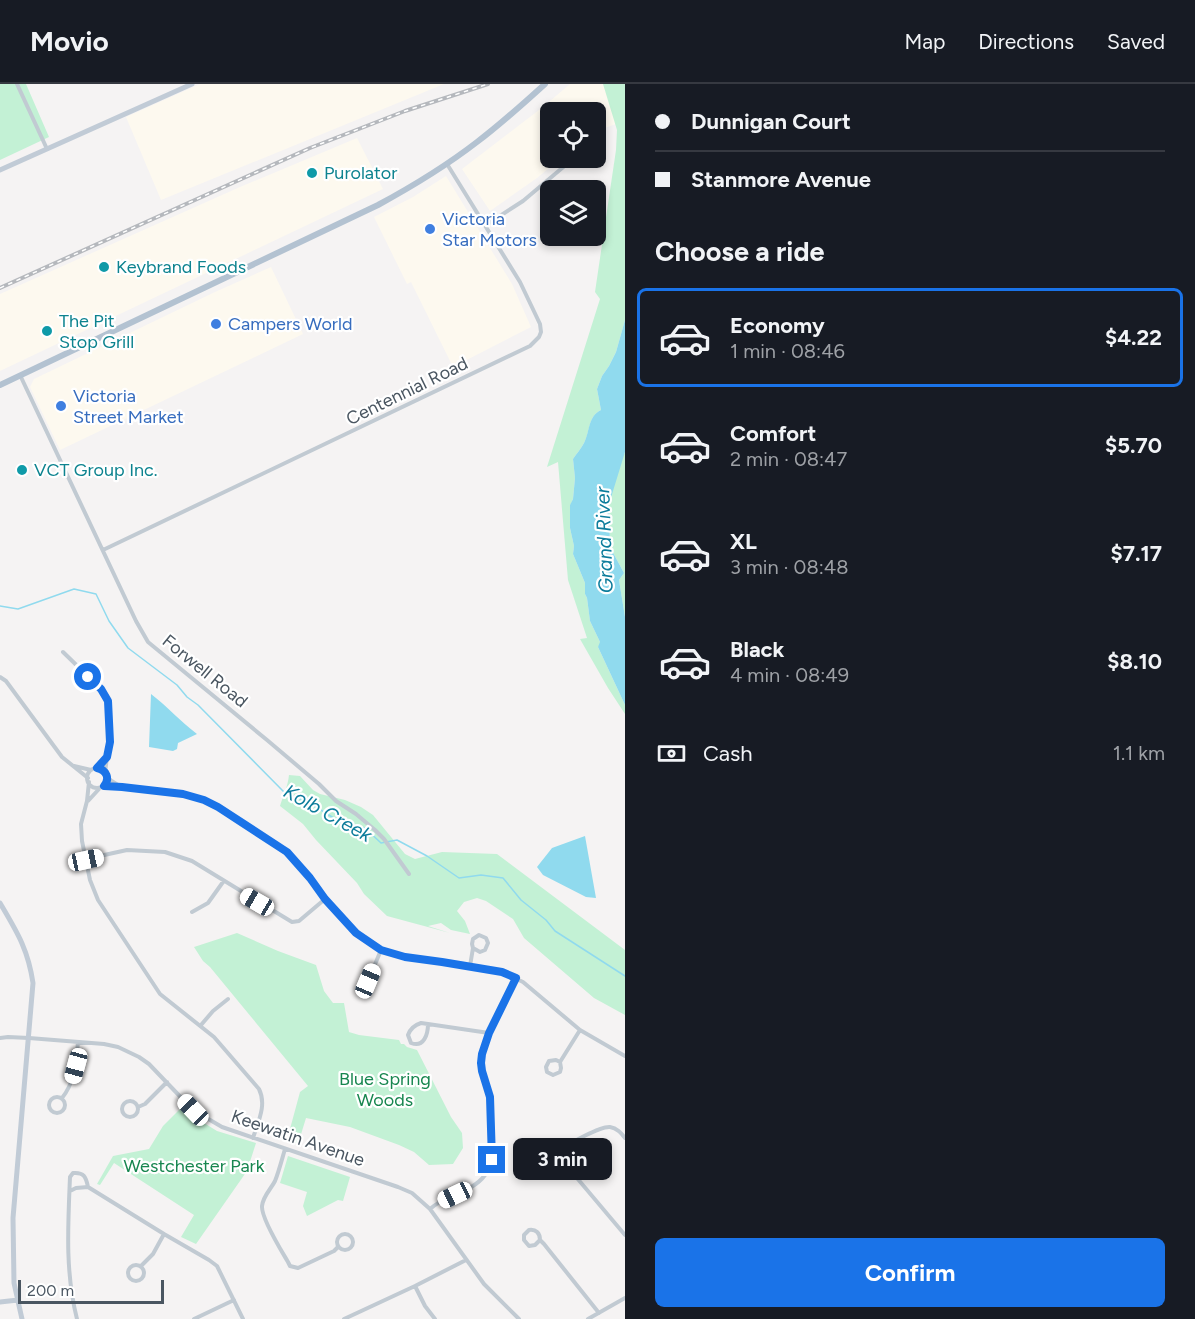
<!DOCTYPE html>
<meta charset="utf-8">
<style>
body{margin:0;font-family:Figtree,sans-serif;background:#242831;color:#f1f3f6;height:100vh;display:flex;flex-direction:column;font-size:22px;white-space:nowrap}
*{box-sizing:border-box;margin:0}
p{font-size:20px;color:#9ea1a6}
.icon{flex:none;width:33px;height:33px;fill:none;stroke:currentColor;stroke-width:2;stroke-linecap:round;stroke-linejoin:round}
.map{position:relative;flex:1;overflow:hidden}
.sheet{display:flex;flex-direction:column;background:#171b24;width:570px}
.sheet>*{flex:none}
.top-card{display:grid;align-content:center;height:132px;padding:0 30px;background:#171b24}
.tools{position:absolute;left:540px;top:18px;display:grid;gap:12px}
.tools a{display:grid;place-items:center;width:66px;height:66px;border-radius:9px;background:#171b24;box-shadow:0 3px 9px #0003;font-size:30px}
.scale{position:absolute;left:18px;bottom:15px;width:146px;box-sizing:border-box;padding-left:6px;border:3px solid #4a5661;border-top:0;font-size:16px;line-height:21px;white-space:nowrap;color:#4a5661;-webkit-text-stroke:4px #fff;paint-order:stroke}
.end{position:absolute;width:27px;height:27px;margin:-14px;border:8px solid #1a73e8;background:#fff;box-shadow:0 0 0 3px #fff}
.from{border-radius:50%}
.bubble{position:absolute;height:42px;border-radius:9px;background:#171b24;box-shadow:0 3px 9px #0003;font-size:20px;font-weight:700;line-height:42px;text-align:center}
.car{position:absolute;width:18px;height:36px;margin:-18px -9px;border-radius:8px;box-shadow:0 0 4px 2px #0007;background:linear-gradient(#fff 24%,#345 0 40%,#fff 0 76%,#345 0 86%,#fff 0)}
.top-card b{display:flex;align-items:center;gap:21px;height:57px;font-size:22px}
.top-card b+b{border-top:2px solid #363941}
.top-card i{width:15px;height:15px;background:#f1f3f6}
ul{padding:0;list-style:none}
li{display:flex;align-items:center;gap:18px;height:99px;margin:0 12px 9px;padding:0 18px;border:3px solid transparent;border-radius:9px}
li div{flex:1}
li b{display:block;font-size:22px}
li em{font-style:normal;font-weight:700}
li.active{border-color:#1a73e8}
li>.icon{width:54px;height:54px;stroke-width:1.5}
h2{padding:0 30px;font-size:27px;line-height:72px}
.pay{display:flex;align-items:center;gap:15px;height:66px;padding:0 30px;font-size:22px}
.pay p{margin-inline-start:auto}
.action{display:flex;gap:12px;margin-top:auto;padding:12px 30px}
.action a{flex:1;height:69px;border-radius:9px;background:#1a73e8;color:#fff;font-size:24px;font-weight:700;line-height:69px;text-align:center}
header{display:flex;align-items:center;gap:36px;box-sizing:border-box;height:84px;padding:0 30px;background:#171b24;border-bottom:2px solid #363941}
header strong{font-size:28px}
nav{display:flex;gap:33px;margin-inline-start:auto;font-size:21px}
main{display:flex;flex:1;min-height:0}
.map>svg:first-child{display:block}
.commercial{fill:#fdf9ef}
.green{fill:#c3f1d5}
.water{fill:#90daee}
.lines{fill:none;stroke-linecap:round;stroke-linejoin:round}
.stream{stroke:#90daee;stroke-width:1.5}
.street{stroke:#c1cad2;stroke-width:4}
.secondary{stroke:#c1cbd6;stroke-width:5}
.primary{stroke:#b3c2d1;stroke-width:6}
.rail-casing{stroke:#b5b8bd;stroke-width:4}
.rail{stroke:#fff;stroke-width:1.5;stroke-dasharray:4.5;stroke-linecap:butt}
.route{stroke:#1a73e8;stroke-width:8}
.culture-dot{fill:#0f9aa8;stroke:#fff;stroke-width:2}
.shop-dot{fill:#3f7fe0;stroke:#fff;stroke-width:2}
.labels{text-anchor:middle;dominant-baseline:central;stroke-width:4.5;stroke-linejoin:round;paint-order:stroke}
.culture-label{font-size:18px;fill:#0d838f;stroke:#fff;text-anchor:start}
.shop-label{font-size:18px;fill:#366cbe;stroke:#fff;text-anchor:start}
.street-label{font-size:18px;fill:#4a5661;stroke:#fff}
.park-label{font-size:18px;fill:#17864f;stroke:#fff}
.water-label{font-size:20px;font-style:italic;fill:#0c7c9b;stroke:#fff}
</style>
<header>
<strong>Movio</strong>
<nav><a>Map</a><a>Directions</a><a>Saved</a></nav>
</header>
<main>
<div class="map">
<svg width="625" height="1235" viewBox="0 0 625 1235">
<rect width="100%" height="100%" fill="#f5f3f3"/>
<path class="commercial" d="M 200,0 L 444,0 L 161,116 L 126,33 Z
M 570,0 L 604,0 L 616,40 L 596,47 L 596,28 L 550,28 L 550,74 L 561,74 L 537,94 L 490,127 L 462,85 L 543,23 Z
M 357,54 L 383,105 L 0,287 L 0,210 L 240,103 Z
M 446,92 L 512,200 L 531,243 L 453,283 L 411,198 L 407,200 L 374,133 L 413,113 Z
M 271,183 L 303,250 L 60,366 L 30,303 L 34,295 L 215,208 Z"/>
<path class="green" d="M 0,0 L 26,0 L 49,53 L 0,76 Z
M 603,0 L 625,0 L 625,236 L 616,268 L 609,282 L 602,292 L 597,305 L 601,326 C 588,332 590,348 584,359 C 581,365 576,370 573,375 L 575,394 L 573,415 L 570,422 L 570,444 L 574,462 L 573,470 L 585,499 L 585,510 L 587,514 L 590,537 L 600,558 L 601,560 L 598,563 L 625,621 L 625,630 L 608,604 L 580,555 L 587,554 L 568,496 L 558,378 L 547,383 L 600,215 L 595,208 L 616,66 L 617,46 Z
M 625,368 L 625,533 L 619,496 L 624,489 L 610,463 L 609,420 L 614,392 Z
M 289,691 L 300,692 L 313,706 L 320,710 L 345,716 L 361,723 L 373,731 L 405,770 L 415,775 L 442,768 L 497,770 L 625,866 L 625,931 L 594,914 L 524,854 L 513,835 L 486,817 L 477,814 L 464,818 L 457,827 L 465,837 L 470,850 L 451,846 L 441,839 L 428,842 L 450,849 L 387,832 L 364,810 L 357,799 L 316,756 L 303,740 L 280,722 C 283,712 288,702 289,691 Z
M 237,849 L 278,867 L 316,881 L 324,907 L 333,919 L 344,919 L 349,948 L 359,951 L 399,956 L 401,960 L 404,960 L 407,963 L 417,966 L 451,1033 L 462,1049 L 463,1064 L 453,1080 L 429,1081 L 414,1068 L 399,1061 L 350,1043 L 306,1034 L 298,1060 L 287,1056 L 300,1008 L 308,1002 L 210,883 L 203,877 L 194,863 Z
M 183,1022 L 196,1034 L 217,1047 L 256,1059 L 247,1087 L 196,1160 L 181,1153 L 194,1131 L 114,1079 L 100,1101 L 97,1100 L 113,1072 L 149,1065 L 163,1042 Z
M 288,1072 L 350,1093 L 343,1117 L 338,1116 L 307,1132 L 303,1122 L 307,1108 L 280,1099 Z"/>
<path class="water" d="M 625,236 L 625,368 L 609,420 L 610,463 L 624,489 L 619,496 L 625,533 L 625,621 L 598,563 L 600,558 L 590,537 L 587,514 L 585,510 L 585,499 L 573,470 L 574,462 L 570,444 L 570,421 L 573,415 L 575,394 L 573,375 C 576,370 581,365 584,359 C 590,347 588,332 601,326 L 597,305 L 602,292 L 609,282 L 616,268 Z
M 151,610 C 168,623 181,638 197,650 L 178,659 L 177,665 L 173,667 L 149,663 Z
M 585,752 L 596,814 L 586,813 L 543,791 L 537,783 L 552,764 Z"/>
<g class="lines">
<path class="stream" d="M 0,522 L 18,525 L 74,505 L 96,510 L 109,537 L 128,564 L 177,601 L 187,613 L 198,621 L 284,708 L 308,718 L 340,738 L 365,744 L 381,759 L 397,756 L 427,772 L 459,794 L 481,791 L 503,794 L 521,816 L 546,836 L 555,847 L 625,892"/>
<path class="street" d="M 17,0 L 47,65
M 596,56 L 600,52
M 486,141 L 523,117 L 574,74
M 20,291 L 136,537 L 148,558 L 267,656 L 319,700 L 336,717 L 356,730 L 375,746 L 384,755 L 409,790
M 103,466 L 530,262 L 539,253 L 541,248 L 540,240 L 520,198 L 447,80
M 63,568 L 101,605 L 108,617 L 110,658 L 107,673 L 105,689
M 0,593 L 6,597 L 62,673 L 88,694
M 74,682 L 91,686
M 97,684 L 106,673
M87 694a10 10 0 1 1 20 0a10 10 0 1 1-20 0Z
M 107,694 L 121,703
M 89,698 L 87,717 L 81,740 L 82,757 L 90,796 L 98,816 L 160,910 L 214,953 L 259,1005 C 267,1021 258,1038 253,1054
M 104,702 L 122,703 L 182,710 L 204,716 L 218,723 L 287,768 L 310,794 L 325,815 L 356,849 L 381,866 L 405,873 L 442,878 L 502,888 L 523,898 L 580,946 L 625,972
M 88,717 L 99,705
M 86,775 L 127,766 L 165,768 L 192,777 L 292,838 L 299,837 L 325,815
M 192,828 L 208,819 L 223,798
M 470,882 L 473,864 L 472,860 L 473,855 L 479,851 L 486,854 L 488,859 L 485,866 L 480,868 L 473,864
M 368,897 L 381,866
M 421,939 L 428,940 C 428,950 424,964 411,959 L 408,951 C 410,945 415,941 421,939 Z
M 428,940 L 489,949
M 201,941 L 213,927 L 228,915
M 0,954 L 8,953 L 29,954 L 104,960 L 118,963 L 139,973 L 149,980 L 193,1026 L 222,1043 L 398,1103 L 412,1109 L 430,1125 L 484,1200 L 519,1235
M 560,978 L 556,976 L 549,977 L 546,983 L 547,988 L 553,991 L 560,988 L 561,984 L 560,978 L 580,946
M49 1021a8 8 0 1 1 16 0a8 8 0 1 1-16 0Z
M 62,1014 C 75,998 76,978 78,958
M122 1025a8 8 0 1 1 16 0a8 8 0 1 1-16 0Z
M 138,1023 L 145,1020 L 167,998
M 625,1054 C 621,1049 617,1044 610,1043 C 602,1042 565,1060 563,1067 C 561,1072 564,1076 566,1081 L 625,1151
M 285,1065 C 282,1075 279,1087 275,1097 C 271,1105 263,1112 262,1122 C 261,1134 281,1166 288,1178 L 290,1182 L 298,1184 L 334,1167 L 338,1163
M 70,1107 L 76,1104 L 88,1103
M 430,1125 C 446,1110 472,1109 485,1091 C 488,1088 490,1084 491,1079 C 494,1066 492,1029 490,1015 C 488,1003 481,992 481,979 C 481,957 506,916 516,895
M337 1158a8 8 0 1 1 16 0a8 8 0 1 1-16 0Z
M 540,1156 L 535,1161 L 529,1162 L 524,1156 L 524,1151 L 529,1146 C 536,1145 540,1149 540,1156 L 544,1160 L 599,1229
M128 1189a8 8 0 1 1 16 0a8 8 0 1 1-16 0Z
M 141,1182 L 153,1170 L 164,1150
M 415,1202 L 425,1222 L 435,1235
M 77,1235 C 65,1188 68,1141 70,1093 L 73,1089 C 84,1088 86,1093 88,1103 L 164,1150 L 209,1176 L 217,1182 L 243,1235
M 194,1235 L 234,1216
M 344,1235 L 415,1202 L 466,1176
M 588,1235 L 625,1214"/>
<path class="secondary" d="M 0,86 L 192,0
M 0,819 C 17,848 28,865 33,899 L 13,1134 L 14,1199 L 22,1235
M 0,1218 L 18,1216"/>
<path class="primary" d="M 0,301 L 378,121 C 413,102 446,82 477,58 C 501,40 523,20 545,0"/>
<defs>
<path id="rail" d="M 0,204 L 310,64 L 405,27 L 488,0"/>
</defs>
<use href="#rail" class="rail-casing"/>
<use href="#rail" class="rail"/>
</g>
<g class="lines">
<path class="route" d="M 88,593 L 101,605 L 108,617 L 110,658 L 107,673 L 97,684 C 107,686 110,695 104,702 L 122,703 L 183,710 L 204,716 L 218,723 L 287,768 L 310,794 L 325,815 L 356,849 L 381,866 L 405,873 L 442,878 L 502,888 L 516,894 L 489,949 L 482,970 L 481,979 L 482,987 L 490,1013 L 492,1076"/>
</g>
<g class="culture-dot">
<circle cx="312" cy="89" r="6"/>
<circle cx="104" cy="183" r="6"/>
<circle cx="47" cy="247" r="6"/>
<circle cx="22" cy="386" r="6"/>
</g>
<g class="shop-dot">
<circle cx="430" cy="145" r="6"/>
<circle cx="216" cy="240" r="6"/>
<circle cx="61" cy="322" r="6"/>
</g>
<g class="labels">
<g class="culture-label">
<text x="324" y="89">Purolator</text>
<text x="116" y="183">Keybrand Foods</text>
<text x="59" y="237">The Pit<tspan x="59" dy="21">Stop Grill</tspan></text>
<text x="34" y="386">VCT Group Inc.</text>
</g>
<g class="shop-label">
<text x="442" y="135">Victoria<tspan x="442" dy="21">Star Motors</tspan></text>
<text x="228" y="240">Campers World</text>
<text x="73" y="312">Victoria<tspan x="73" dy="21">Street Market</tspan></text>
</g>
<g class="street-label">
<text transform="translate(407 307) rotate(-26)">Centennial Road</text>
<text transform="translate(205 587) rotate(39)">Forwell Road</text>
<text transform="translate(298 1054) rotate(19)">Keewatin Avenue</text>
</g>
<g class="park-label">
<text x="385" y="995">Blue Spring<tspan x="385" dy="21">Woods</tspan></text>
<text x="194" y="1082">Westchester Park</text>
</g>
<g class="water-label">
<text transform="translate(604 456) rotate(-92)">Grand River</text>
<text transform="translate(328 729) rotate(29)">Kolb Creek</text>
</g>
</g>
</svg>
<div class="tools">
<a><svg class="icon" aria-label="locate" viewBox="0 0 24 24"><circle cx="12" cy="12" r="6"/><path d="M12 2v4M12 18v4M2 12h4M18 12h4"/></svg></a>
<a><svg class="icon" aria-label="layers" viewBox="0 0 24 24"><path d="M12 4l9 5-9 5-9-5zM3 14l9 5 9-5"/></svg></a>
</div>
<div class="scale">200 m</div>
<i class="end from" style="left:88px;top:593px"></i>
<i class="end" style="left:492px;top:1076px"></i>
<div class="bubble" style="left:513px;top:1054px;width:99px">3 min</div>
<i class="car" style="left:86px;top:776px;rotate:78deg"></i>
<i class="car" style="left:257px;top:818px;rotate:300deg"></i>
<i class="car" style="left:368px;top:897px;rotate:23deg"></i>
<i class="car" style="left:76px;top:982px;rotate:195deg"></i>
<i class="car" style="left:193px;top:1026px;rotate:316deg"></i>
<i class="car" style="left:455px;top:1111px;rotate:245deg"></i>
</div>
<section class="sheet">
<div class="top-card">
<b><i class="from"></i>Dunnigan Court</b>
<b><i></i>Stanmore Avenue</b>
</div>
<h2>Choose a ride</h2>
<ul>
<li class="active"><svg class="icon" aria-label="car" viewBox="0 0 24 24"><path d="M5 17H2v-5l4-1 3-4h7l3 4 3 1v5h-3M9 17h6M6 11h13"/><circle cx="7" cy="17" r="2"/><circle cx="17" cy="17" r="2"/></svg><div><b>Economy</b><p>1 min · 08:46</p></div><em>$4.22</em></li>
<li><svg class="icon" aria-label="car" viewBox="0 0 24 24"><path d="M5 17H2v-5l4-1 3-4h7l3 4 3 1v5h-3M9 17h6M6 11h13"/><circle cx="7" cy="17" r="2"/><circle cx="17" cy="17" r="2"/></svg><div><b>Comfort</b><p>2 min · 08:47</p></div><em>$5.70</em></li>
<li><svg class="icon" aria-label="car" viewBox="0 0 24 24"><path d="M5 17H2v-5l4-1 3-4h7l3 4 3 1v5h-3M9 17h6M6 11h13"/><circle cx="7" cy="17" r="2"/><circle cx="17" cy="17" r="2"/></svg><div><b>XL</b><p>3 min · 08:48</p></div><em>$7.17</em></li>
<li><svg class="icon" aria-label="car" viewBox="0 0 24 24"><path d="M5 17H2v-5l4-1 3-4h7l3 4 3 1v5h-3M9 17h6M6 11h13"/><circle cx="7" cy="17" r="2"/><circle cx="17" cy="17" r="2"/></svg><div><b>Black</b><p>4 min · 08:49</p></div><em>$8.10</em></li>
</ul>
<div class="pay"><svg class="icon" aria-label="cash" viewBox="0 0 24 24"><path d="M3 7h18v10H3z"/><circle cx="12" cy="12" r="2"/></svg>Cash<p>1.1 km</p></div>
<div class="action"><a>Confirm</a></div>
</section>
</main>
